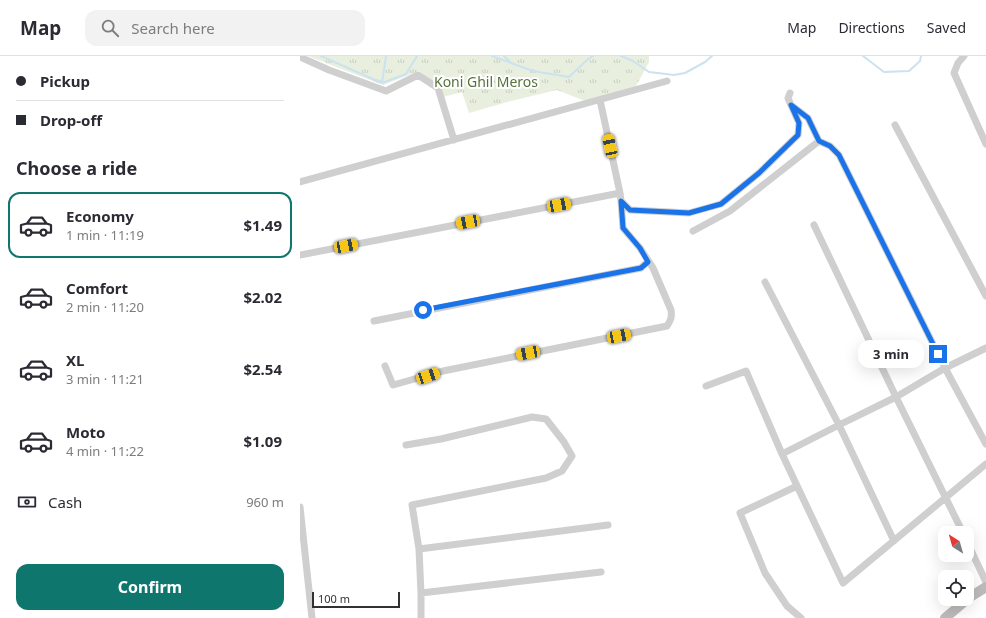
<!DOCTYPE html>
<meta charset="utf-8">
<style>
body{margin:0;font-family:"Noto Sans",sans-serif;background:#f2f2f3;color:#2b2b33;height:100vh;display:flex;flex-direction:column;font-size:15px;white-space:nowrap}
*{box-sizing:border-box;margin:0}
p{font-size:13px;color:#7c7c81}
.icon{flex:none;width:22px;height:22px;fill:none;stroke:currentColor;stroke-width:2;stroke-linecap:round;stroke-linejoin:round}
.map{position:relative;flex:1;overflow:hidden}
.details{display:flex;flex-direction:column;background:#fff;width:300px}
.details>*{flex:none}
.guide{display:grid;align-content:center;height:88px;padding:0 16px;background:#fff}
.needle{width:26px;rotate:323deg}
.tools{position:absolute;left:638px;top:470px;display:grid;gap:8px}
.tools a{display:grid;place-items:center;width:36px;height:36px;border-radius:8px;background:#fff;box-shadow:0 4px 16px #0002;font-size:20px}
.scale{position:absolute;left:12px;bottom:10px;width:88px;box-sizing:border-box;padding-left:4px;border:2px solid #323232;border-top:0;font-size:11px;line-height:14px;white-space:nowrap;color:#323232;-webkit-text-stroke:3px #fff;paint-order:stroke}
.end{position:absolute;width:18px;height:18px;margin:-9px;border:5px solid #1a73e8;background:#fff;box-shadow:0 0 0 2px #fff}
.from{border-radius:50%}
.bubble{position:absolute;height:28px;border-radius:12px;background:#fff;box-shadow:0 4px 16px #0002;font-size:13px;font-weight:700;line-height:28px;text-align:center}
.car{position:absolute;width:12px;height:24px;margin:-12px -6px;border-radius:5px;box-shadow:0 0 3px 1px #0007;background:linear-gradient(#f5c518 24%,#345 0 40%,#f5c518 0 76%,#345 0 86%,#f5c518 0)}
.guide b{display:flex;align-items:center;gap:14px;height:38px;font-size:15px}
.guide b+b{border-top:1px solid #e1e1e2}
.guide i{width:10px;height:10px;background:#2b2b33}
ul{padding:0;list-style:none}
li{display:flex;align-items:center;gap:12px;height:66px;margin:0 8px 6px;padding:0 8px;border:2px solid transparent;border-radius:12px}
li div{flex:1}
li b{display:block;font-size:15px}
li em{font-style:normal;font-weight:700}
li.current{border-color:#0f766e}
li>.icon{width:36px;height:36px;stroke-width:1.5}
h2{padding:0 16px;font-size:18px;line-height:48px}
.pay{display:flex;align-items:center;gap:10px;height:44px;padding:0 16px;font-size:15px}
.pay p{margin-inline-start:auto}
.button{display:flex;gap:8px;margin-top:auto;padding:8px 16px}
.button a{flex:1;height:46px;border-radius:12px;background:#0f766e;color:#fff;font-size:16px;font-weight:700;line-height:46px;text-align:center}
header{display:flex;align-items:center;gap:24px;box-sizing:border-box;height:56px;padding:0 20px;background:#fff;border-bottom:1px solid #e1e1e2}
header strong{font-size:19px}
nav{display:flex;gap:22px;margin-inline-start:auto;font-size:14px}
.search{width:280px;height:36px;background:#f2f2f3;display:flex;align-items:center;gap:10px;box-sizing:border-box;padding:0 14px;border-radius:12px;color:#7c7c81;font-size:15px}
main{display:flex;flex:1;min-height:0}
.map>svg:first-child{display:block}
.park{fill:url(#park-tufts)}
.lines{fill:none;stroke-linecap:round;stroke-linejoin:round}
.stream{stroke:#cbe2f0;stroke-width:2}
.street{stroke:#cfcfcf;stroke-width:7}
.secondary{stroke:#bcbcbc;stroke-width:10}
.route{stroke:#1a73e8;stroke-width:5}
.labels{text-anchor:middle;dominant-baseline:central;stroke-width:4;stroke-linejoin:round;paint-order:stroke}
.park-label{font-size:14px;fill:#55723b;stroke:#fff}
</style>
<header>
<strong>Map</strong>
<div class="search"><svg class="icon" aria-label="search" viewBox="0 0 24 24"><circle cx="10" cy="10" r="6"/><path d="M15 15l6 6"/></svg>Search here</div>
<nav><a>Map</a><a>Directions</a><a>Saved</a></nav>
</header>
<main>
<section class="details">
<div class="guide">
<b><i class="from"></i>Pickup</b>
<b><i></i>Drop-off</b>
</div>
<h2>Choose a ride</h2>
<ul>
<li class="current"><svg class="icon" aria-label="car" viewBox="0 0 24 24"><path d="M5 17H2v-5l4-1 3-4h7l3 4 3 1v5h-3M9 17h6M6 11h13"/><circle cx="7" cy="17" r="2"/><circle cx="17" cy="17" r="2"/></svg><div><b>Economy</b><p>1 min · 11:19</p></div><em>$1.49</em></li>
<li><svg class="icon" aria-label="car" viewBox="0 0 24 24"><path d="M5 17H2v-5l4-1 3-4h7l3 4 3 1v5h-3M9 17h6M6 11h13"/><circle cx="7" cy="17" r="2"/><circle cx="17" cy="17" r="2"/></svg><div><b>Comfort</b><p>2 min · 11:20</p></div><em>$2.02</em></li>
<li><svg class="icon" aria-label="car" viewBox="0 0 24 24"><path d="M5 17H2v-5l4-1 3-4h7l3 4 3 1v5h-3M9 17h6M6 11h13"/><circle cx="7" cy="17" r="2"/><circle cx="17" cy="17" r="2"/></svg><div><b>XL</b><p>3 min · 11:21</p></div><em>$2.54</em></li>
<li><svg class="icon" aria-label="car" viewBox="0 0 24 24"><path d="M5 17H2v-5l4-1 3-4h7l3 4 3 1v5h-3M9 17h6M6 11h13"/><circle cx="7" cy="17" r="2"/><circle cx="17" cy="17" r="2"/></svg><div><b>Moto</b><p>4 min · 11:22</p></div><em>$1.09</em></li>
</ul>
<div class="pay"><svg class="icon" aria-label="cash" viewBox="0 0 24 24"><path d="M3 7h18v10H3z"/><circle cx="12" cy="12" r="2"/></svg>Cash<p>960 m</p></div>
<div class="button"><a>Confirm</a></div>
</section>
<div class="map">
<svg width="686" height="562" viewBox="0 0 686 562">
<defs>
<pattern id="park-tufts" width="24" height="20" patternUnits="userSpaceOnUse"><rect width="24" height="20" fill="#e8efdf"/><path d="M3 7l-1-3M5 7V3M7 7l1-3M15 17l-1-3M17 17v-4M19 17l1-3" fill="none" stroke="#c7cdc0"/></pattern>
</defs>
<rect width="100%" height="100%" fill="#fff"/>
<path class="park" d="M 8,0 L 349,0 L 349,6 L 336,30 L 285,45 L 257,34 L 211,45 L 169,57 L 162,36 L 143,41 L 140,30 L 119,15 L 83,29 Z"/>
<g class="lines">
<path class="stream" d="M 21,0 L 82,27
M 86,0 L 82,27 L 106,18 L 117,0
M 192,0 L 233,15 L 269,21 L 288,3 L 293,0
M 204,0 L 210,6
M 321,0 L 333,5 L 349,16 L 374,19 L 385,17 L 405,6 L 412,0
M 563,0 L 584,16 L 609,15 L 620,5 L 621,0"/>
<path class="street" d="M 664,0 L 658,7 L 654,17 L 686,88
M 0,1 L 29,14 L 86,35 L 118,19 L 138,32 L 154,84
M 490,37 L 488,42 L 491,49
M 300,44 L 320,137
M 595,69 L 686,240
M 0,126 L 367,25
M 514,169 L 596,341 L 663,477
M 393,175 L 430,155 L 519,85
M 0,199 L 320,137 L 321,145 L 330,154 L 389,157 L 421,148 L 459,117 L 498,79 L 499,67 L 491,49 L 508,62 L 519,85 L 530,90 L 539,99 L 645,312 L 686,388
M 465,226 L 539,369 L 594,485
M 74,265 L 341,212 L 348,205
M 85,310 L 93,329 L 143,315 L 367,270 C 371,264 372,261 371,254 L 353,212 L 340,192 L 323,172 L 321,145
M 406,330 L 446,315 L 482,398 L 543,527 L 686,408
M 106,389 L 141,383 L 232,361 L 246,363 L 264,386 L 272,400 L 262,415 L 246,422 L 112,449 L 119,493 L 308,469
M 482,398 L 539,369 L 596,341 L 645,312 L 686,292
M 497,430 L 440,457 L 465,517 L 487,550 L 501,562
M 0,451 L 12,562
M 667,486 L 686,526
M 119,493 L 121,537 L 301,516
M 121,562 L 121,537"/>
<path class="secondary" d="M 645,562 L 670,541 L 686,531"/>
</g>
<g class="lines">
<path class="route" d="M 123,254 L 341,212 L 348,206 L 340,192 L 323,172 L 321,145 L 330,154 L 389,157 L 421,148 L 459,117 L 498,79 L 499,67 L 491,49 L 508,62 L 519,85 L 530,90 L 539,99 L 638,298"/>
</g>
<g class="labels">
<g class="park-label">
<text x="186" y="25">Koni Ghil Meros</text>
</g>
</g>
</svg>
<div class="tools">
<a><svg class="needle" viewBox="-14 -14 28 28"><path d="M0-13l5 13h-10z" fill="#e53935"/><path d="M0 13l5-13h-10z" fill="#7c7c81"/></svg></a>
<a><svg class="icon" aria-label="locate" viewBox="0 0 24 24"><circle cx="12" cy="12" r="6"/><path d="M12 2v4M12 18v4M2 12h4M18 12h4"/></svg></a>
</div>
<div class="scale">100 m</div>
<i class="end from" style="left:123px;top:254px"></i>
<i class="end" style="left:638px;top:298px"></i>
<div class="bubble" style="left:558px;top:284px;width:66px">3 min</div>
<i class="car" style="left:310px;top:90px;rotate:348deg"></i>
<i class="car" style="left:259px;top:149px;rotate:79deg"></i>
<i class="car" style="left:168px;top:166px;rotate:259deg"></i>
<i class="car" style="left:46px;top:190px;rotate:79deg"></i>
<i class="car" style="left:319px;top:280px;rotate:79deg"></i>
<i class="car" style="left:228px;top:297px;rotate:259deg"></i>
<i class="car" style="left:128px;top:320px;rotate:72deg"></i>
</div>
</main>
